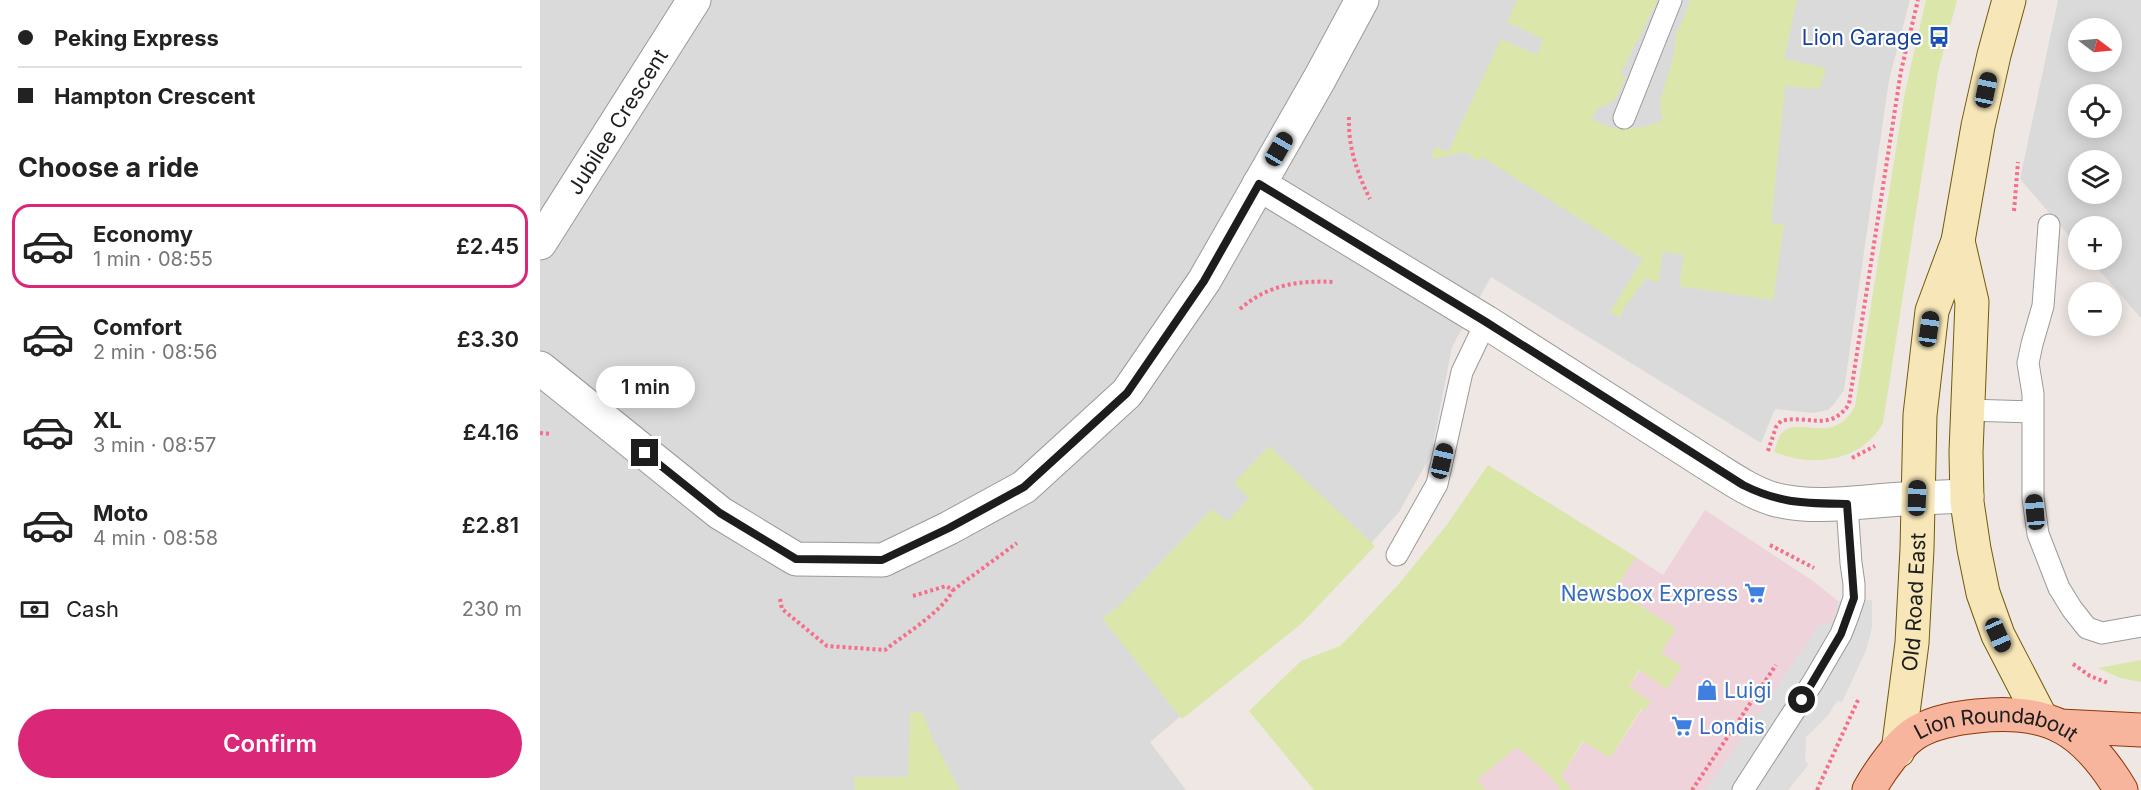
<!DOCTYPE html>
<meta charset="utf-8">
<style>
body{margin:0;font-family:Inter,sans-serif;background:#f2f2f2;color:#222;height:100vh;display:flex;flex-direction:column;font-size:22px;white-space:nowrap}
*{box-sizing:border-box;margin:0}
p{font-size:20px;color:#767676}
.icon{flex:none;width:33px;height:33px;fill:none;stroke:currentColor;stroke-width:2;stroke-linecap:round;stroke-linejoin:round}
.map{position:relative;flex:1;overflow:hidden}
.details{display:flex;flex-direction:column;background:#fff;width:540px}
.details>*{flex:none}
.guide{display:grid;align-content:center;height:132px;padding:0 18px;background:#fff}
.needle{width:39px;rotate:106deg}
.buttons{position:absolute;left:1528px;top:18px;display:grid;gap:12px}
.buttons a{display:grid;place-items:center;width:54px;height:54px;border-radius:50%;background:#fff;box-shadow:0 3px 15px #0003;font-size:30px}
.end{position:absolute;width:27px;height:27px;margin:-14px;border:8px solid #1d1d1d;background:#fff;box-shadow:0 0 0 3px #fff}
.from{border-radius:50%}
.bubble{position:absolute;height:42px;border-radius:21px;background:#fff;box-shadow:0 3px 15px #0003;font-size:20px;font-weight:600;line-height:42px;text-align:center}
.car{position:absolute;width:18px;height:36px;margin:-18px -9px;border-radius:8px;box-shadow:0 0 4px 2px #0007;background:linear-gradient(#222 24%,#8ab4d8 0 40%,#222 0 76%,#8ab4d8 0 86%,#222 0)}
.guide b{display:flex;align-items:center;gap:21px;height:57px;font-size:22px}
.guide b+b{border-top:2px solid #e0e0e0}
.guide i{width:15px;height:15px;background:#222}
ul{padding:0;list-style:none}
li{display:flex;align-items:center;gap:18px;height:84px;margin:0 12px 9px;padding:0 6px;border:3px solid transparent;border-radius:18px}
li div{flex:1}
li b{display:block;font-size:22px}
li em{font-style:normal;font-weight:600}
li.selected{border-color:#db2777}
li>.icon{width:54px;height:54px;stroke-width:1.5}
h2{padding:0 18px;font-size:27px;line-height:72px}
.pay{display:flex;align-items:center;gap:15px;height:66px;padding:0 18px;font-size:22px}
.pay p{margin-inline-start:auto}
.cta{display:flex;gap:12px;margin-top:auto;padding:12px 18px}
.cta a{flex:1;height:69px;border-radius:36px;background:#db2777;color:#fff;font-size:24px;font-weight:600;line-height:69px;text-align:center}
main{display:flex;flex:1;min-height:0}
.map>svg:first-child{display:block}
.residential{fill:#dbdada;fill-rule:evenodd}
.commercial{fill:#eed3da}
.grass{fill:#dbe7aa}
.parking{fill:#ddd}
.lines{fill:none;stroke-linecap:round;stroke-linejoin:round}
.service-casing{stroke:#9a9a9a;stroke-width:23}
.minor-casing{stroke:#9a9a9a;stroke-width:35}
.secondary-casing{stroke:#705b09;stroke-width:35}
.primary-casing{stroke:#913705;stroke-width:35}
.path{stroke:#f56e8a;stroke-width:4;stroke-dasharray:3 3;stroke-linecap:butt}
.service{stroke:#fff;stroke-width:21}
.minor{stroke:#fff;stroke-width:33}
.secondary{stroke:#f7e7b8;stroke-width:33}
.primary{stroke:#f8b59e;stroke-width:33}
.route{stroke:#1d1d1d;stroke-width:8}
.labels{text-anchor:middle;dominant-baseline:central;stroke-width:4.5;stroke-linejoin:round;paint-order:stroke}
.transit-label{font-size:21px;fill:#164399;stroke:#fff;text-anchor:end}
.street-label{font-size:21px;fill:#1d1d1d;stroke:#fff}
.shop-label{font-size:21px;fill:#366cbe;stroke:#fff;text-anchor:start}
</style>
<main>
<section class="details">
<div class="guide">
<b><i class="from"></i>Peking Express</b>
<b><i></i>Hampton Crescent</b>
</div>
<h2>Choose a ride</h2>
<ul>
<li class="selected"><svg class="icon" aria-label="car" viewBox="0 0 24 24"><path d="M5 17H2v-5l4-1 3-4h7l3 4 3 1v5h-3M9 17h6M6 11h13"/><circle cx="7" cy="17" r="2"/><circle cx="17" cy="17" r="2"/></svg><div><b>Economy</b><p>1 min · 08:55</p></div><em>£2.45</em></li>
<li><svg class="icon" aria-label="car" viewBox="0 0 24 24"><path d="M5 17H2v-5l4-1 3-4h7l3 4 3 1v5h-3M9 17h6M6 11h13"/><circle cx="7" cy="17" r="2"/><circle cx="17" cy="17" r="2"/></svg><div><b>Comfort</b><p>2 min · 08:56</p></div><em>£3.30</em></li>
<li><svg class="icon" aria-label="car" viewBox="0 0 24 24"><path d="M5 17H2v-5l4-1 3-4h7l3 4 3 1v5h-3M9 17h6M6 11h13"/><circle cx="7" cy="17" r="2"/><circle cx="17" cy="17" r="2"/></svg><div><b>XL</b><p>3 min · 08:57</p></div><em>£4.16</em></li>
<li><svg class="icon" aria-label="car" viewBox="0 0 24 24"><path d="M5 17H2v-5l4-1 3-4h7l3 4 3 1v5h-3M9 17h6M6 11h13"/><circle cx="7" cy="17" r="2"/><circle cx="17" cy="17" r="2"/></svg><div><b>Moto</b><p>4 min · 08:58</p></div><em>£2.81</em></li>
</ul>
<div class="pay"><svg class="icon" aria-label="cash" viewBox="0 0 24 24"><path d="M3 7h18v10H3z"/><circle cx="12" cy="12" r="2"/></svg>Cash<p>230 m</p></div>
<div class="cta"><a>Confirm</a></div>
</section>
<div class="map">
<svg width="1601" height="790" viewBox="0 0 1601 790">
<rect width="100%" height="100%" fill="#eee7e3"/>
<path class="residential" d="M 0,0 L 1370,0 L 1349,80 L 1304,390 L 1294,404 L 1288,410 L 1272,413 L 1235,409 L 1221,443 L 951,277 L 912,347 L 891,455 L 859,512 L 782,598 L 610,742 L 646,790 L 0,790 Z
M 1518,0 L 1601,0 L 1601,318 L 1550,260 L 1572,260 L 1572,226 L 1539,226 L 1539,247 L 1480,179 ZM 1539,28 L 1572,28 L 1572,62 L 1539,62 ZM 1539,94 L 1572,94 L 1572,128 L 1539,128 ZM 1539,160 L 1572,160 L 1572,194 L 1539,194 Z"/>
<path class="commercial" d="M 1165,510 L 1273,581 L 1298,601 L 1332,600 L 1332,627 L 1326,650 L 1302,702 L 1298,701 L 1294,705 L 1289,714 L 1266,737 L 1265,760 L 1268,765 L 1248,790 L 1032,790 L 1021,776 L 1044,741 L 1070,758 L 1103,708 L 1106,710 L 1111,702 L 1089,687 L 1100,670 L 1142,667 L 1121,653 L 1136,629 L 1075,589 L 1096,557 L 1123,575 Z
M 977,746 L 1007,773 L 1021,790 L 946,790 L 937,780 Z"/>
<path class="grass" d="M 977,0 L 1118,0 L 1080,74 L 1086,77 L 1075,100 L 1057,109 L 1051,119 C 1078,133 1094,131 1122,121 L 1120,101 L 1134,55 L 1136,33 L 1143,20 L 1150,0 L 1257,0 L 1244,59 L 1286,68 L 1279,89 L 1245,86 L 1231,223 L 1244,225 L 1233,300 L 1139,286 L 1144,255 L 1123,252 L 1118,283 L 1106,278 L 1084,308 L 1080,318 L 1070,312 L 1103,259 L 942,157 L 938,161 L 925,152 L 893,159 L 892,155 L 896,147 L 908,152 L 961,39 L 997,55 L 1003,39 L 967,22 Z
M 1386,0 L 1417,0 L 1398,72 L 1343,423 C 1322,462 1271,468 1234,452 C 1237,445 1238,435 1244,431 C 1262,417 1294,446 1315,406 L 1365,92 Z
M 729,446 L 835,546 L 761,624 L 642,719 L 562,618 L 577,608 L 672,509 L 687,522 L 709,498 L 694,483 Z
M 948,465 L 1096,557 L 1075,589 L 1136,629 L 1121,653 L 1142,666 L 1127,689 L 1099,670 L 1089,687 L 1111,702 L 1106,710 L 1102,708 L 1070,758 L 1043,741 L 1021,776 L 1032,790 L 1021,790 L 1007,773 L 977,747 L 937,780 L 946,790 L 774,790 L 709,711 L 761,661 L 800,646 L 812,634 L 858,585 L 906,526 Z
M 1601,660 L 1601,682 L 1580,678 L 1558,668 Z
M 370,712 L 382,712 L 393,740 L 420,790 L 315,790 L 314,777 L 368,777 Z"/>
<path class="parking" d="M 1332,600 L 1332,627 L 1326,650 L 1302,702 L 1298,701 L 1294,705 L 1289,714 L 1266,737 L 1265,760 L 1268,765 L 1248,790 L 1166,790 L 1279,625 L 1289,623 L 1294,618 L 1298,601 Z"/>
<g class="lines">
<defs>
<path id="service" d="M 1084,118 L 1131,0
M 1509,225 L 1503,306 L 1492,344 L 1488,363 L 1493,394 L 1493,498 L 1498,534 L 1519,588 L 1532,609 L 1547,628 L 1562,633 L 1601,626
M 1427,410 L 1493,412
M 857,555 L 897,484 L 922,372 L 946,322
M 1203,790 L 1273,682 L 1301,634 L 1308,616 L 1314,598 L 1314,584 L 1311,563 L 1307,504"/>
<g id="minor">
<path d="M 719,184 L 946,322 L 1168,464 C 1189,477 1210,492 1233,499 C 1270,509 1311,503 1348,500 C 1375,498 1401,497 1427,496"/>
<path id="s1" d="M 0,243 L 154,0"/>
<path d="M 0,368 L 180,513 L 256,559 L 343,560 L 409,528 L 484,487 L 587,393 L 664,281 L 780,78 L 822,0"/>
</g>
<g id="secondary">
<path d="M 1418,241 L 1432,302 L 1426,452 L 1427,502 L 1434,549 L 1443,593 L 1458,635 L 1501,718"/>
<path id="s2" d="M 1358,751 L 1372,643 L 1377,549 L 1380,415 L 1392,311 L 1418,241 L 1438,126 L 1454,55 L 1469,0"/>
</g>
<g id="primary">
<path d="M 1520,726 L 1601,730"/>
<path id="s3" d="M 1329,790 C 1339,772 1361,740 1379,731 C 1397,721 1417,718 1437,716 C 1509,708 1544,729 1581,790"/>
</g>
</defs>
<use href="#service" class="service-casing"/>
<use href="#minor" class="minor-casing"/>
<use href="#secondary" class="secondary-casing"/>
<use href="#primary" class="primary-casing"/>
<path class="path" d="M 809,117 C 808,147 817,173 830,199
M 1474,211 L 1478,162
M 700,309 C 727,285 759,280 794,282
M 0,433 L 11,434
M 1228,451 L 1236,427 L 1241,421 C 1268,414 1290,433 1309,404 L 1361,71 L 1378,0
M 1312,458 L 1335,446
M 1230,545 L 1274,568
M 373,596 L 406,586 L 413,590 L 477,543
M 240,599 L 242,609 L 287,646 L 345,650 C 365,634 402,612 413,590
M 1533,664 L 1550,676 L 1568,683
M 1152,790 L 1236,665
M 1277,790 L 1318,700"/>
<use href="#service" class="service"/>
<use href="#minor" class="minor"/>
<use href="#secondary" class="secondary"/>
<use href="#primary" class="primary"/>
</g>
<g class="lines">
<path class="route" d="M 105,453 L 180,513 L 256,559 L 342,560 L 409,528 L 484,487 L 587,393 L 664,281 L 719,184 L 946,322 L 1203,485 C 1241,504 1265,503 1307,504 L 1314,598 L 1301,634 L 1262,700"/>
</g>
<defs>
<symbol id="bus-bare" viewBox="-9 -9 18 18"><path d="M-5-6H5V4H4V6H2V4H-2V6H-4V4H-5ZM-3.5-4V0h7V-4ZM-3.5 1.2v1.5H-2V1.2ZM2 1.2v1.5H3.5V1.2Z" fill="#1a4fb4" stroke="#fff" stroke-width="2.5" paint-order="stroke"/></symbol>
<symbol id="supermarket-bare" viewBox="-9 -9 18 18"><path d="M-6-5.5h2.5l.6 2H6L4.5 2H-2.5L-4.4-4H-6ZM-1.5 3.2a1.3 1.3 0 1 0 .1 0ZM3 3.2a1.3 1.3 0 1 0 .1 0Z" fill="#3f7fe0" stroke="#fff" stroke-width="2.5" paint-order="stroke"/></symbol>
<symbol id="shop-bare" viewBox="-9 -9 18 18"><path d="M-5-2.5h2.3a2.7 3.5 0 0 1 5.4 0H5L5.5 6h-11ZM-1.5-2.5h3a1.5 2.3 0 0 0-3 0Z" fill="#3f7fe0" stroke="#fff" stroke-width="2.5" paint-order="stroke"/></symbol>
</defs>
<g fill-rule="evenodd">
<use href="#bus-bare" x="1384" y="22" width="30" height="30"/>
<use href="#supermarket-bare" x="1200" y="578" width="30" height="30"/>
<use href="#shop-bare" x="1152" y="675" width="30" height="30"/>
<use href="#supermarket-bare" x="1127" y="711" width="30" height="30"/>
</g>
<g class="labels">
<g class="transit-label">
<text x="1382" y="37">Lion Garage</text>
</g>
<g class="street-label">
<text stroke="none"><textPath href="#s1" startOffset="144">Jubilee Crescent</textPath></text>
<text stroke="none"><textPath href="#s2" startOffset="150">Old Road East</textPath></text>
<text stroke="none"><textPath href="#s3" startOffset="158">Lion Roundabout</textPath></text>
</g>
<g class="shop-label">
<text x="1198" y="593" text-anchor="end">Newsbox Express</text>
<text x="1184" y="690">Luigi</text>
<text x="1159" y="726">Londis</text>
</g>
</g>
</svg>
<div class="buttons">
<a><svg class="needle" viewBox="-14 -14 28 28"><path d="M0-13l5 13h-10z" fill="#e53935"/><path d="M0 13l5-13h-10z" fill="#767676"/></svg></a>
<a><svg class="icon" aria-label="locate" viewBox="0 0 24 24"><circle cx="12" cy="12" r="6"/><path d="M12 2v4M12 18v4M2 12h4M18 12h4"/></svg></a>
<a><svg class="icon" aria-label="layers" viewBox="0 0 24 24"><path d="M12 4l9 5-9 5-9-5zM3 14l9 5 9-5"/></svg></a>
<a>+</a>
<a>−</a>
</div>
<i class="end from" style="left:1262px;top:700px"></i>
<i class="end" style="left:105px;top:453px"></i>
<div class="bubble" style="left:56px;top:366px;width:99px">1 min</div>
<i class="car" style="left:1446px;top:90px;rotate:12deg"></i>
<i class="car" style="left:739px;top:149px;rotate:30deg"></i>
<i class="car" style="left:1389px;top:329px;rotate:8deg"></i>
<i class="car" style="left:902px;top:461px;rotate:13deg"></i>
<i class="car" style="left:1377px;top:498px;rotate:2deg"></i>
<i class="car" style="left:1495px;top:512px;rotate:355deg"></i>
<i class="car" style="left:1458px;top:635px;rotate:156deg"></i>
</div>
</main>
